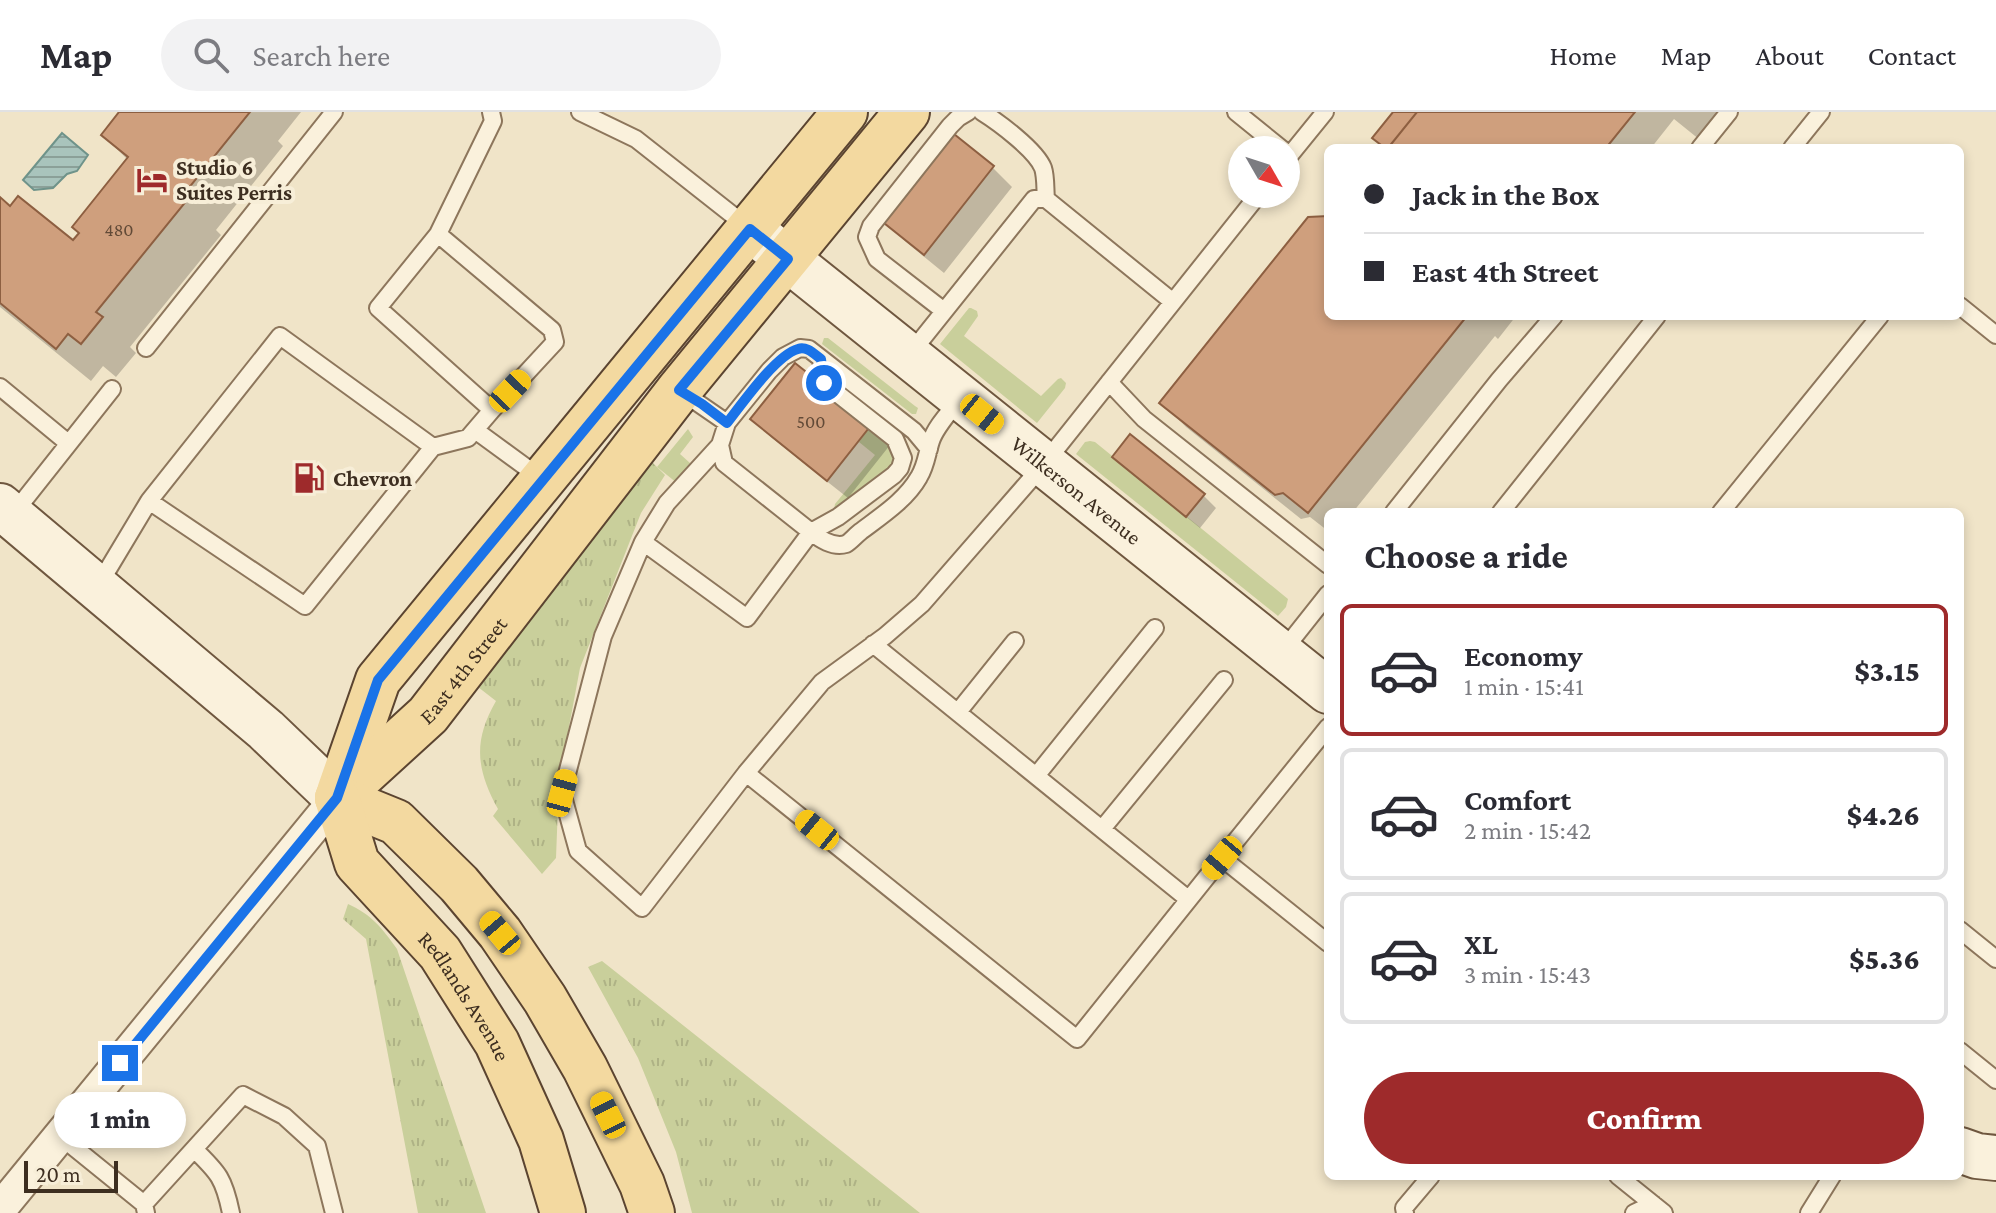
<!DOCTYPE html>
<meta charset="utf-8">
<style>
body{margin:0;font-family:"Crimson Pro",serif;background:#f2f2f3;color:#2b2b33;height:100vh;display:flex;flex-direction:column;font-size:30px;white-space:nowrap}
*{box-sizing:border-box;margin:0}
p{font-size:26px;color:#7c7c81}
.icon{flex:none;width:44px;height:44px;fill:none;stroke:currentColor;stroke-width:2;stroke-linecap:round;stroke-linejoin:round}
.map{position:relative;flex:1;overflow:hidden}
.side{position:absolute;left:1324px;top:396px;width:640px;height:672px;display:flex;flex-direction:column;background:#fff;border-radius:12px;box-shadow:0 4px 12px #0003}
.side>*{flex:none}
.top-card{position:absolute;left:1324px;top:32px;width:640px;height:176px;border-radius:12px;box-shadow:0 4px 12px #0003;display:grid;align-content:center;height:176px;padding:0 40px;background:#fff}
.needle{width:52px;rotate:129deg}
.fabs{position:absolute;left:1228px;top:24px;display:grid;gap:16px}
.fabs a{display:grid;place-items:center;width:72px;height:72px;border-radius:50%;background:#fff;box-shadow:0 4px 12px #0003;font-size:40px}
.scale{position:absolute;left:24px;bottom:20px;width:94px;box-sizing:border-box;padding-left:8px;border:4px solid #3d2e20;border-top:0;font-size:22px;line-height:28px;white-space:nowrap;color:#3d2e20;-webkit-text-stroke:6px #f7eed8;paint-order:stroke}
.end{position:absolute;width:36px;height:36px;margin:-18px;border:10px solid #1a73e8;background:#fff;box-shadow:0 0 0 4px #fff}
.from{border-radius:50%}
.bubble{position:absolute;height:56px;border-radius:28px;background:#fff;box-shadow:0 4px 12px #0003;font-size:26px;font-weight:800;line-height:56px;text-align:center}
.car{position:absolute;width:24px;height:48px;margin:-24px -12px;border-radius:10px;box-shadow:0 0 6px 2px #0007;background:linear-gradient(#f5c518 24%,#345 0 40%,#f5c518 0 76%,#345 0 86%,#f5c518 0)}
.top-card b{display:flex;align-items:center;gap:28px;height:76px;font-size:30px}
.top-card b+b{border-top:2px solid #e1e1e2}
.top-card i{width:20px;height:20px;background:#2b2b33}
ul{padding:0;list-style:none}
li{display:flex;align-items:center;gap:24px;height:132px;margin:0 16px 12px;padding:0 24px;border:4px solid #e1e1e2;border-radius:12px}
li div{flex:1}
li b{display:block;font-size:30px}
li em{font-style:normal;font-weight:800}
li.selected{border-color:#9e2a2b}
li>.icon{width:72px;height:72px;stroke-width:1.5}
h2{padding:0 40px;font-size:36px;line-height:96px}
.cta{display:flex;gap:16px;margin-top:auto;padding:16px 40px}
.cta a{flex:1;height:92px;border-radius:48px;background:#9e2a2b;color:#fff;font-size:32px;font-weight:800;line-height:92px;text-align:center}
header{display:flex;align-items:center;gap:48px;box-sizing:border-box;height:112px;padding:0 40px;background:#fff;border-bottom:2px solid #e1e1e2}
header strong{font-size:38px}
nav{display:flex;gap:44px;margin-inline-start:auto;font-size:28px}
.search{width:560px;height:72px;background:#f2f2f3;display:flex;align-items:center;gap:20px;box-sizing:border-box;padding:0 28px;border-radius:44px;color:#7c7c81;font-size:30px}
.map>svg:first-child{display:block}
.grass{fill:url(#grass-tufts)}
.garden{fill:#c9cf9b}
.water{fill:url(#water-rules);stroke:#6f938a;stroke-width:2}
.shadow{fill:#0003}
.building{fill:#cf9f7d;stroke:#8d5f41;stroke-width:2}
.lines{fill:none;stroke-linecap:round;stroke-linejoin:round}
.lane-casing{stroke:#8d765c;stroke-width:20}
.street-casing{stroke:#8d765c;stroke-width:36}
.secondary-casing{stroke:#6f573f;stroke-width:48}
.primary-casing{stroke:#5b4430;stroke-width:48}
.lane{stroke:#faf1dc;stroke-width:16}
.street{stroke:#faf1dc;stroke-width:32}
.secondary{stroke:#faf1dc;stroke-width:44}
.primary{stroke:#f3d9a0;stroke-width:44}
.route{stroke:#1a73e8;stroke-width:10}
.labels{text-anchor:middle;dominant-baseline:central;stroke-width:8;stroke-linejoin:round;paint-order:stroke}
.number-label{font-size:18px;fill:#624a37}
.poi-label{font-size:22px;font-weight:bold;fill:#3d2e20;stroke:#f7eed8;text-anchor:start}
.street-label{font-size:22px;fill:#3d2e20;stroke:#f7eed8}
</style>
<header>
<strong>Map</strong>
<div class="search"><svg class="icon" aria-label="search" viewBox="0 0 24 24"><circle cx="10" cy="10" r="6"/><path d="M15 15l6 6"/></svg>Search here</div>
<nav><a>Home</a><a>Map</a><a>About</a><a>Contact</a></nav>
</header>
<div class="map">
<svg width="1996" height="1101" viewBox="0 0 1996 1101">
<defs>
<pattern id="grass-tufts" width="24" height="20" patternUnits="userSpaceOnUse" patternTransform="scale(2)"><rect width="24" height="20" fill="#c9cf9b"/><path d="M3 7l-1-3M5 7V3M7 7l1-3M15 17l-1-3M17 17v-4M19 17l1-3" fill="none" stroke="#aeb285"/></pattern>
<pattern id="water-rules" width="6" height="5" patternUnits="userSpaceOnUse" patternTransform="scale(2)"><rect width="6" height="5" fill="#a9c4bc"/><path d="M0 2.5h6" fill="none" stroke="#8ba098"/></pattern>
</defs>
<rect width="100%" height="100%" fill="#f0e4c8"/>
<path class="grass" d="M 652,350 L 665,363 L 641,401 L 580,556 L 559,668 L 556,746 L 542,762 L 493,704 L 498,697 C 476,657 473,629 496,589 L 478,575 Z
M 348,792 C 371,802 383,817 397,837 L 486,1101 L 418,1101 L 366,827 L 343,807 Z
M 602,849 L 920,1101 L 692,1101 L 676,1040 L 638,946 L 588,855 Z"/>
<path class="garden" d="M 969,196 L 971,196 L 977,199 L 978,204 L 964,224 L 1041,284 L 1058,267 L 1061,266 L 1066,271 L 1065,276 L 1037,311 L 940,232 Z
M 824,226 L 828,226 L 915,294 L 918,296 L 916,302 L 912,302 L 822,232 Z
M 869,316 L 889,333 L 896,347 L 893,358 L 837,398 L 834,397 L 835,392 L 875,343 L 859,330 Z
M 688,317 L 693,325 L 680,342 L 690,351 L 691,355 L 677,371 L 657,355 Z
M 1090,329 L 1095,330 L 1288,487 L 1286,495 L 1278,504 L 1076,342 L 1085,330 Z"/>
<path class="water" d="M 62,21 L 88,43 L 77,59 L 67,62 L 53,76 L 34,78 L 23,68 Z"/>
<path class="shadow" d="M 122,0 L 301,0 L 278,29 L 283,34 L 216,118 L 221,123 L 130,235 L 136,241 L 116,265 L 103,254 L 91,269 L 0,195 L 0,88 L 10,96 L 74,131 L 128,48 L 103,23 Z
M 1396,0 L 1731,0 L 1705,32 L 1674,7 L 1651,36 L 1385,36 Z
M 954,25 L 993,56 L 1012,75 L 944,161 L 906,130 L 886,111 Z
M 1328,106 L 1328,204 L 1516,204 L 1498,227 L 1495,224 L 1353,400 L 1328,400 L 1328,419 L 1310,405 L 1301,407 L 1186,315 L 1162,290 Z
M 795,254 L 890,333 L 848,386 L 772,326 L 753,307 Z
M 1127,357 L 1203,383 L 1216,396 L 1200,416 Z"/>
<path class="building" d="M 119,0 L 250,0 L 183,83 L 188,87 L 96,200 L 103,205 L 81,232 L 68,222 L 56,237 L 0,191 L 0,85 L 10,94 L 18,84 L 73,128 L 79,121 L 72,115 L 128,45 L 101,23 Z
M 1393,0 L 1417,0 L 1388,36 L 1385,36 L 1372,26 Z
M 1417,0 L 1635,0 L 1606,36 L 1388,36 Z
M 954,22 L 994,54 L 924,143 L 884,111 Z
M 1328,104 L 1328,204 L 1467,204 L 1308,401 L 1283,381 L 1275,383 L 1159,291 L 1308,105 Z
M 795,251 L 872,312 L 827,369 L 750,307 Z
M 1130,322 L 1205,382 L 1186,405 L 1112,345 Z"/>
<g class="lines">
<defs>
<path id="lane" d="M 580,0 L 636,27 L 749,116
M 982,0 C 998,10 1036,38 1043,56 C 1046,65 1045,77 1046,87
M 1236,0 L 1283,38
M 1700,36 L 1729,0
M 1792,36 L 1821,0
M 1286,48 L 1325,0
M 438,122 L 552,218 L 555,230 L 492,298
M 1960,194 L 1996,223
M 944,199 L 877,147 L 867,125 L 871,114 L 950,14 L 958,6 L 968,0
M 146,236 L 334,0
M 910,242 L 1034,87 L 1046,87 L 1173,190
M 1109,270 L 1144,307 L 1328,453
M 0,275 L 68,331
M 682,280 L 727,311
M 475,318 L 542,367
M 929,337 L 914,319 L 809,237 L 800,236 L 783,245 L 769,259 L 727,311 L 720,333 L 724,351 L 811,420 C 820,427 833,436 846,432 C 850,430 856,423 860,420 C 881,404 906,388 919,365 C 926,354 927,341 931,329 C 936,314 949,301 959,288
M 149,389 L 280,224 L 433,335
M 1394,400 L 1499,268 L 1554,204
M 1501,400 L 1657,204
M 1721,400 L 1880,204
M 13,402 L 112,277
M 643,430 L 667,391 L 720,333
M 98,474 L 149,389 L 305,494 L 433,335 L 468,326 L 492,298 L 378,196 L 438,122 L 493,9 L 491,0
M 873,532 L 1188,787
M 1282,540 L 1328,482
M 958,600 L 1015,529
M 1328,615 L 1222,746 L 1328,831
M 746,661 L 642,796 L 578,739 L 562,681 L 603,524 L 643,430 L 747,506 L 811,420 L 838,405 L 894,363 L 900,356 L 903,346 L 895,327 L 824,271 L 821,247
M 1036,664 L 1155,516
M 1102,717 L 1224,568
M 1222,746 L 1077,927 L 746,661 L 822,570 L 885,524 L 922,492 L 1044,352 L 1259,82
M 1960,818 L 1996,847
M 1960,939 L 1996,968
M 60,1024 L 144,1092 L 146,1101
M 194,1037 C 219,1061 224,1067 231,1101
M 1618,1064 L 1664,1101
M 144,1092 L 243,983 L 284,1004 L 317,1034 L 334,1101
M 1405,1101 L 1404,1096 L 1431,1064
M 1634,1101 L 1653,1092
M 1809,1101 L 1832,1064"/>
<path id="street" d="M 0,1097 L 337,686"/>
<g id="secondary">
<path id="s1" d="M 750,117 L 1328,579"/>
<path d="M 0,394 L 266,618 L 337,686"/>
<path d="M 1960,1038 L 1977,1044 L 1996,1046"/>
</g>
<g id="primary">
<path d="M 339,680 L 378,568 L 845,0"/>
<path id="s2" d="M 337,686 L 428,603 L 679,278 L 907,0"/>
<path d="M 337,686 L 396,710 L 459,772 L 500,821 L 545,887 L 585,956 L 642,1072 L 652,1101"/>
<path id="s3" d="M 337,686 L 357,751 L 440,841 L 497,931 L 541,1028 L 563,1101"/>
</g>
</defs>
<use href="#lane" class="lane-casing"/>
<use href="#street" class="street-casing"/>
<use href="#secondary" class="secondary-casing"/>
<use href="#primary" class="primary-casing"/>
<use href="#lane" class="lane"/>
<use href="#street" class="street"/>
<use href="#secondary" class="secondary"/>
<use href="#primary" class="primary"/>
</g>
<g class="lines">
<path class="route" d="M 120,951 L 337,686 L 378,568 L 750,117 L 788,147 L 679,278 L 702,292 L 727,311 C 742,292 776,243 798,237 C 807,234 814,242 821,247 L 824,271"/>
</g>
<defs>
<symbol id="hotel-bare" viewBox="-9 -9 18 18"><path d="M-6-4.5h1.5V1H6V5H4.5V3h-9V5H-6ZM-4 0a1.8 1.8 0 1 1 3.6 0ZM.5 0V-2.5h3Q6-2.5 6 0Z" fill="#9e2a2b" stroke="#f7eed8" stroke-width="2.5" paint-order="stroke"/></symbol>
<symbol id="fuel-bare" viewBox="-9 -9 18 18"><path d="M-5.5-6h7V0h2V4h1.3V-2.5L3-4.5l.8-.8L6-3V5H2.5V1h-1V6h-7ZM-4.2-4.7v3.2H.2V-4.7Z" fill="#9e2a2b" stroke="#f7eed8" stroke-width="2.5" paint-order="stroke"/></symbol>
</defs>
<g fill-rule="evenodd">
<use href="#hotel-bare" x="130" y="46" width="44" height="44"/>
<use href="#fuel-bare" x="287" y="344" width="44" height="44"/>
</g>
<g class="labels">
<g class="number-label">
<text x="119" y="118">480</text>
<text x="811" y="310">500</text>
</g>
<g class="poi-label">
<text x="176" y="55">Studio 6<tspan x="176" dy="25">Suites Perris</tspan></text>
<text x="333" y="366">Chevron</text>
</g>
<g class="street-label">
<text stroke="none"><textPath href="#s1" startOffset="418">Wilkerson Avenue</textPath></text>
<text stroke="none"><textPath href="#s2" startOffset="180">East 4th Street</textPath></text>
<text stroke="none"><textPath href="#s3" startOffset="240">Redlands Avenue</textPath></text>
</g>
</g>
</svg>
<div class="fabs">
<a><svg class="needle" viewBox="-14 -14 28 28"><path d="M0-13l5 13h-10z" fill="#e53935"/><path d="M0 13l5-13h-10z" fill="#7c7c81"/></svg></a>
</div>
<div class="scale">20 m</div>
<i class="end from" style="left:824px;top:271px"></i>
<i class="end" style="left:120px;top:951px"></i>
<div class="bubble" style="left:54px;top:980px;width:132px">1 min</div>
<i class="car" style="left:510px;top:279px;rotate:43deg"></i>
<i class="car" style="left:982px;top:302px;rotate:129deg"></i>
<i class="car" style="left:562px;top:681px;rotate:15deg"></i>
<i class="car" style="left:817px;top:718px;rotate:309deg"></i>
<i class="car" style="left:1222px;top:746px;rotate:220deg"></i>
<i class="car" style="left:500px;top:821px;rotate:320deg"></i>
<i class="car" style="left:608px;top:1003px;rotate:334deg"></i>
<div class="top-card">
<b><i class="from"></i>Jack in the Box</b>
<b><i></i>East 4th Street</b>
</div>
<section class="side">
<h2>Choose a ride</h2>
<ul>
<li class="selected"><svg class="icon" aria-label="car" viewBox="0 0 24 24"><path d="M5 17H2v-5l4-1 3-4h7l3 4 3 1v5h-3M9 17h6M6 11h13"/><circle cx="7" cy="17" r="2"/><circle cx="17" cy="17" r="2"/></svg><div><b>Economy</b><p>1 min · 15:41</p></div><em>$3.15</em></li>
<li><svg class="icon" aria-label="car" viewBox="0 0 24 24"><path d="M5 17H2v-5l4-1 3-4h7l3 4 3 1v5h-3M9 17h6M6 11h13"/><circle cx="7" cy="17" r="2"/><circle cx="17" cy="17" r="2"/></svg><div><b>Comfort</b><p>2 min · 15:42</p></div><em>$4.26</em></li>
<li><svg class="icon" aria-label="car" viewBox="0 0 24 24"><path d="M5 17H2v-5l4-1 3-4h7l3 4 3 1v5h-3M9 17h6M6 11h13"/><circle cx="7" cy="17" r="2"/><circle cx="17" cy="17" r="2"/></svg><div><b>XL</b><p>3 min · 15:43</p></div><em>$5.36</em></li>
</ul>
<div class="cta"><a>Confirm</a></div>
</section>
</div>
